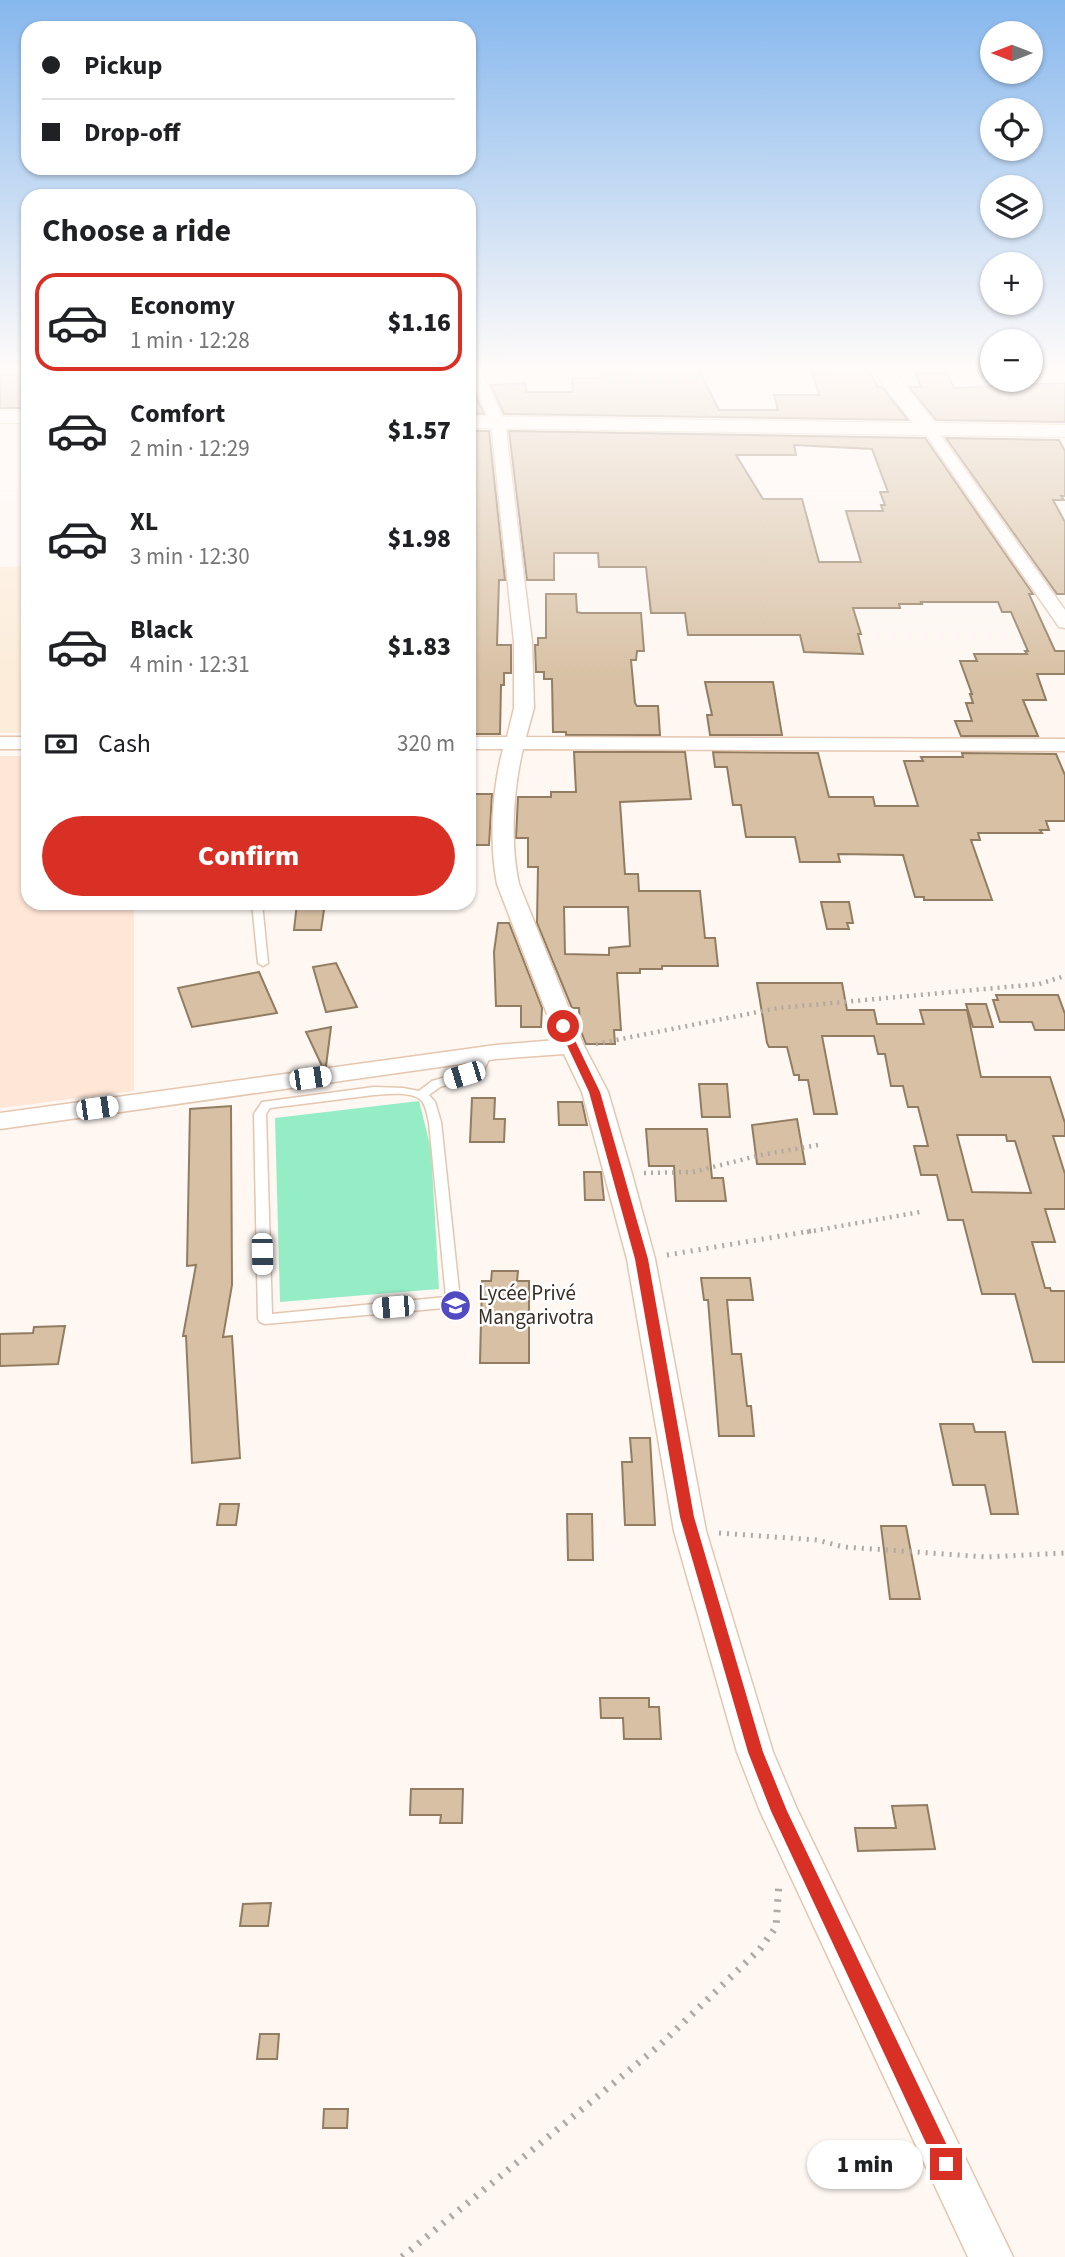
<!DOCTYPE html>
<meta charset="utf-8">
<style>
body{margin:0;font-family:"Source Sans 3",sans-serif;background:#f6f6f6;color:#202124;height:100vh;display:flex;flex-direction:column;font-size:26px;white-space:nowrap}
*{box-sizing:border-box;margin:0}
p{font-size:23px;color:#757577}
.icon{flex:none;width:38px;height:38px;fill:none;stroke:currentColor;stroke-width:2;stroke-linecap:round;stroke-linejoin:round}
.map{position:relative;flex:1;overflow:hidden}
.sheet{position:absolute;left:21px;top:189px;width:455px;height:721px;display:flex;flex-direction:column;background:#fff;border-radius:21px;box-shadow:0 2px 5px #0004}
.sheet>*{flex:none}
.guide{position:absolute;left:21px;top:21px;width:455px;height:154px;border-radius:21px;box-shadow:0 2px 5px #0004;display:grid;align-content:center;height:154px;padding:0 21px;background:#fff}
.needle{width:46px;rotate:270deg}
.buttons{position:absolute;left:980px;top:21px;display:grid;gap:14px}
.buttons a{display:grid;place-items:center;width:63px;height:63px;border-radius:50%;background:#fff;box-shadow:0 2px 5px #0004;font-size:35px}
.end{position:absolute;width:32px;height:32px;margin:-16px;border:9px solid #d93025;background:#fff;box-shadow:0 0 0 4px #fff}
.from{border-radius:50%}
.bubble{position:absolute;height:49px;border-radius:24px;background:#fff;box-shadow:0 2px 5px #0004;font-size:23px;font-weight:800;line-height:49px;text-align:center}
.car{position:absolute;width:21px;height:42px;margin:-21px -10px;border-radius:9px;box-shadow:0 0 5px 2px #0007;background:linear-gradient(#fff 24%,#345 0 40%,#fff 0 76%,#345 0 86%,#fff 0)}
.guide b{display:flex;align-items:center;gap:24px;height:66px;font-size:26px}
.guide b+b{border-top:2px solid #e0e0e0}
.guide i{width:18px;height:18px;background:#202124}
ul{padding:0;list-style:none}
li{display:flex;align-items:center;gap:21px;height:98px;margin:0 14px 10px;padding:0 7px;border:4px solid transparent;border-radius:21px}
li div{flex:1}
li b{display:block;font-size:26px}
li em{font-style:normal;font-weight:800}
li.active{border-color:#d93025}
li>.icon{width:63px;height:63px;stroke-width:1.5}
h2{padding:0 21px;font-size:32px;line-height:84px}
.pay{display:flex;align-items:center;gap:18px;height:77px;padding:0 21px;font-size:26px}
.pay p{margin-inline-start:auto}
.button{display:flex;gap:14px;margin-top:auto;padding:14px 21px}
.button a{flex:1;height:80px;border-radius:42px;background:#d93025;color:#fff;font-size:28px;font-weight:800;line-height:80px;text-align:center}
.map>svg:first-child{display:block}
.industrial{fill:#fcecd9}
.built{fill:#ffe7d7}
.green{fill:#95edc6}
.building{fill:#d7c0a3;stroke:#927d62;stroke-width:2;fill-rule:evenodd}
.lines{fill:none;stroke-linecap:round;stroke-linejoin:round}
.lane-casing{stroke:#e5c6af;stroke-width:3}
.street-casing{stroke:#e5c6af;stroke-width:3}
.secondary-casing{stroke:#e5c6af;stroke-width:2}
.path-far2{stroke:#b3a9a3;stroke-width:4.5;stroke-dasharray:2 5;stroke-linecap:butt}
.path-far1{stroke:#b3a9a3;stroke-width:5;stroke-dasharray:2 6;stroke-linecap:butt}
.path{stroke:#b3a9a3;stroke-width:7;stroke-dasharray:2.5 8;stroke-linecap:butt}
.lane{fill:#fff;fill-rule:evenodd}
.street{fill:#fff;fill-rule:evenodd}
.secondary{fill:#fff;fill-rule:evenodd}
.route{fill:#d93025}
.labels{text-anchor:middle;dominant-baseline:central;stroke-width:5;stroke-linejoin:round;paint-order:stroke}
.poi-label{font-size:21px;fill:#3a2d25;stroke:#fff;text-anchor:start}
</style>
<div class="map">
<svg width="1065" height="2257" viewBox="0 0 1065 2257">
<rect width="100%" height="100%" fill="#fef7f2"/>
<path class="industrial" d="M 28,566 L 28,733 L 0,733 L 0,567 Z"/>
<path class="built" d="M 0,756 L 28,756 L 28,903 L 134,903 L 134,1091 L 0,1108 Z"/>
<path class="green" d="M 419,1101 L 431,1149 L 439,1289 L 280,1302 L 275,1118 Z"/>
<path class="building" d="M 698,368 L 719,410 L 778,410 L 774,395 L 819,395 L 812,371 L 830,371 L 829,368 L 868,369 L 878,387 L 882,387 L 908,420 L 504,414 L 491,385 L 526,383 L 526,392 L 573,392 L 572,378 L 596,378 L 603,376 L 602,371 Z
M 915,373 L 947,373 L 954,388 L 1065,383 L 1065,422 L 936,420 L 909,387 L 921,387 Z
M 0,375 L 28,375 L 28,408 L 0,408 Z
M 469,385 L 471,385 L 484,414 L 469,413 Z
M 469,431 L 489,431 L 505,580 L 499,580 L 497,645 L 511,645 L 511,673 L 504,673 L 504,685 L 501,685 L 500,734 L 469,734 Z
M 509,431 L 925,438 L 1033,594 L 1029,594 L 1055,651 L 1065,651 L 1065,674 L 1037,674 L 1046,700 L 1023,700 L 1038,736 L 961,736 L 955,721 L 972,721 L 966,703 L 973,703 L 970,694 L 972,694 L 960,661 L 977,661 L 974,654 L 1027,654 L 1025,651 L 1028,651 L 1011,612 L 1002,612 L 998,602 L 921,602 L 922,604 L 899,604 L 900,608 L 853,608 L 861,634 L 858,634 L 863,654 L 804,652 L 800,635 L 688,635 L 685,613 L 651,613 L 646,567 L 599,567 L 598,553 L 554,553 L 554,580 L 527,580 ZM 794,445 L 872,449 L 888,492 L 880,492 L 885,505 L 881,505 L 883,511 L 846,511 L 861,562 L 819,562 L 802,499 L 763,499 L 736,455 L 796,455 Z
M 946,438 L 1059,440 L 1065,451 L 1065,496 L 1061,496 L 1064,500 L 1053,500 L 1065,522 L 1065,594 L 1057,594 Z
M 546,594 L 576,594 L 577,612 L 581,613 L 641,613 L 644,651 L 637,651 L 636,660 L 631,660 L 635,703 L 637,706 L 658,706 L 660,735 L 566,735 L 566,732 L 553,732 L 552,679 L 544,679 L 544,672 L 536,672 L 535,645 L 538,645 L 538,638 L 546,638 Z
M 705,682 L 773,682 L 782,735 L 710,735 L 707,715 L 712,715 Z
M 574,752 L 685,752 L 691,799 L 620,802 L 625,874 L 638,874 L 639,891 L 700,891 L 705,938 L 715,938 L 718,966 L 662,966 L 662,969 L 640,969 L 640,973 L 617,973 L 621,1030 L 614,1030 L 615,1044 L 586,1044 L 580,1029 L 579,1008 L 572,1008 L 537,923 L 538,867 L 528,867 L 528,838 L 516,838 L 518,797 L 551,797 L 551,792 L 576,792 ZM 564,907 L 628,907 L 630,946 L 609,948 L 609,955 L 565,954 Z
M 713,752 L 818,753 L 829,797 L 873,797 L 875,806 L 918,806 L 904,761 L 923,761 L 921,757 L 963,757 L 962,753 L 1056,754 L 1065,775 L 1065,821 L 1046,821 L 1049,830 L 1040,830 L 1042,833 L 978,833 L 980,840 L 971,840 L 992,900 L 924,900 L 924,897 L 915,897 L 903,855 L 838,854 L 840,862 L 800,862 L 795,837 L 746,837 L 741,805 L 733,805 L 727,767 L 715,767 Z
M 475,794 L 492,794 L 489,845 L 469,845 L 469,823 L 473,823 Z
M 821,902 L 849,902 L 853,923 L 847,923 L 849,929 L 827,929 Z
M 297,903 L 325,903 L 321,930 L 294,930 Z
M 498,923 L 509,923 L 542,1008 L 541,1027 L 521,1027 L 521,1006 L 496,1006 L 494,952 Z
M 336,963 L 357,1007 L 326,1012 L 313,967 Z
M 259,972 L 277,1013 L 192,1027 L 178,988 Z
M 757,983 L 842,983 L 847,1010 L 874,1010 L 877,1024 L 924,1024 L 920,1010 L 967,1010 L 981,1077 L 1050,1077 L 1065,1123 L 1065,1136 L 1053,1136 L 1065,1174 L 1065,1209 L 1045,1209 L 1055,1242 L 1032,1242 L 1045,1288 L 1050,1288 L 1051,1291 L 1065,1291 L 1065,1362 L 1033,1362 L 1015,1294 L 982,1294 L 963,1220 L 948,1220 L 937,1175 L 921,1175 L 914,1146 L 928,1146 L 918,1107 L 908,1107 L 903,1086 L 891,1086 L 885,1054 L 878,1054 L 874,1036 L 822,1036 L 837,1114 L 814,1114 L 808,1080 L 799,1080 L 799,1075 L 794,1075 L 787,1047 L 769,1047 L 767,1043 ZM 957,1135 L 1006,1135 L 1007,1141 L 1015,1141 L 1031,1193 L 972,1192 Z
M 996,995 L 1058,995 L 1065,1014 L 1065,1030 L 1035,1030 L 1032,1022 L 1000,1022 L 993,1000 L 998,1000 Z
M 966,1004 L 986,1004 L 993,1027 L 973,1027 Z
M 331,1027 L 326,1066 L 322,1066 L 306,1032 Z
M 699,1084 L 727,1084 L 730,1117 L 702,1117 Z
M 472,1098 L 495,1098 L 494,1119 L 505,1119 L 504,1142 L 470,1142 Z
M 558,1102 L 582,1102 L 587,1125 L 559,1125 Z
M 231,1106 L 232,1285 L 223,1337 L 232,1336 L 240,1458 L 192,1463 L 186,1336 L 183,1336 L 196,1265 L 187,1266 L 190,1109 Z
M 797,1119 L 805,1164 L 757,1164 L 752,1125 Z
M 646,1129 L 707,1129 L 712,1178 L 723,1178 L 726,1201 L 676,1201 L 674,1166 L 649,1166 Z
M 584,1172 L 601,1172 L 604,1200 L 585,1200 Z
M 492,1271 L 518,1271 L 517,1281 L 529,1281 L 529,1363 L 480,1363 L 482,1281 L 491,1281 Z
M 701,1278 L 750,1278 L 753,1300 L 727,1300 L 732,1354 L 741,1354 L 747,1406 L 751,1406 L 754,1436 L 719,1436 L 708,1300 L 704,1300 Z
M 65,1326 L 58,1364 L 0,1366 L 0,1334 L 33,1333 L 34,1327 Z
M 940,1424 L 973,1424 L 975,1432 L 1005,1432 L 1018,1514 L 991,1514 L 985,1485 L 953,1485 Z
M 630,1438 L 650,1438 L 655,1525 L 625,1525 L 622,1462 L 632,1462 Z
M 220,1504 L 239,1504 L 236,1525 L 217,1525 Z
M 567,1514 L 592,1514 L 593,1560 L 568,1560 Z
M 881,1526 L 906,1526 L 920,1599 L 890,1599 Z
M 600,1698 L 649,1698 L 649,1707 L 659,1707 L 661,1739 L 624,1739 L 623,1718 L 601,1718 Z
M 411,1789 L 463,1789 L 462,1823 L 440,1823 L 441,1815 L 410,1815 Z
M 927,1805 L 935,1849 L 858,1851 L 855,1828 L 896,1828 L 892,1806 Z
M 271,1903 L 268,1926 L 240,1926 L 243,1904 Z
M 260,2034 L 279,2034 L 277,2059 L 257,2059 Z
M 324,2109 L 348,2109 L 347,2128 L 323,2128 Z"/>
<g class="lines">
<defs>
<path id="lane" d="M 252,903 L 262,903 L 268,963 L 263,966 L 258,963 Z
M 486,1049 L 492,1053 L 482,1074 L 440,1087 L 429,1095 L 435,1102 L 441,1122 L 460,1300 L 458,1303 L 444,1308 L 265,1324 L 260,1322 L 258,1319 L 254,1114 L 262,1102 L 374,1087 L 403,1088 L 419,1091 L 432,1081 L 473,1069 L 480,1053 ZM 374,1095 C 387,1094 411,1091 421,1100 C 426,1105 427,1115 429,1122 L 446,1297 L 272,1314 L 266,1114 L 270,1108 Z"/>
<path id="street" d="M 469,368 L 480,368 L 505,422 L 532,642 L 534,708 L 526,737 L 1065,739 L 1065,751 L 523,749 C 513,790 510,843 519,884 L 584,1046 L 608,1092 L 632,1174 L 655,1259 L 706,1531 L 773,1752 L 797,1809 L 1013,2257 L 968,2257 L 760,1811 L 737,1752 L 674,1531 L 627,1259 L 582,1092 L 564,1054 L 496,1059 L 0,1129 L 0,1113 L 496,1045 L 557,1040 L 497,884 C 489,843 492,790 503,749 L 469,749 L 469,737 L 507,737 L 514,708 L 514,642 L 491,422 L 469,374 Z
M 929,425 L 934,426 L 1065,610 L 1065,628 L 1059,627 L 922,429 Z
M 0,737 L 28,737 L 28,749 L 0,749 Z"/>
<path id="secondary" d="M 871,368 L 891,368 L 935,423 L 1065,425 L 1065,437 L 469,428 L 469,416 L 913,423 Z
M 0,411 L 28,411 L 28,423 L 0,423 Z"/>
</defs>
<use href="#lane" class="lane-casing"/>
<use href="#street" class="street-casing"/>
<use href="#secondary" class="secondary-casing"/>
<path class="path-far2" d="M 596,1044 L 778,1008 L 1039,984 L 1065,976
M 644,1173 L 693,1172 L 761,1155 L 818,1145
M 807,1232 L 920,1212"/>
<path class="path-far1" d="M 667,1255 L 817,1230
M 719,1533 L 817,1540 L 844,1547 L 987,1557 L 1065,1553"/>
<path class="path" d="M 402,2257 L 660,2045 L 760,1949 L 776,1927 L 779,1882"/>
<use href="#lane" class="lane"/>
<use href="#street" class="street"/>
<use href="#secondary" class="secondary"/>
</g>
<linearGradient id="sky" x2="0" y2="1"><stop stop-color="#86b7ed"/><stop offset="0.54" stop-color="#fffbf9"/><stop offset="1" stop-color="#fffbf9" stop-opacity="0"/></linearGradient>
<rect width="1065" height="684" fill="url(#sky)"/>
<path class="route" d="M 563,1022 L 568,1026 L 600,1092 L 648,1259 L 694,1517 L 763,1752 L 787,1811 L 953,2158 L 955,2164 L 953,2171 L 946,2174 L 939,2171 L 771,1811 L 748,1752 L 680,1517 L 635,1259 L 589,1092 L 558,1026 Z"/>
<defs>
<symbol id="school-disc" viewBox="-11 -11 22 22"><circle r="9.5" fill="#524ac2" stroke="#fff"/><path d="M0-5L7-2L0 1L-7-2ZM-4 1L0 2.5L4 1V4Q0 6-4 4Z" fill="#fff"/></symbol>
</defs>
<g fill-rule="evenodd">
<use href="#school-disc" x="438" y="1288" width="35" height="35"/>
</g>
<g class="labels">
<g class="poi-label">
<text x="478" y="1293">Lycée Privé<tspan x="478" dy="24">Mangarivotra</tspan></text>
</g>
</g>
</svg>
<div class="buttons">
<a><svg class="needle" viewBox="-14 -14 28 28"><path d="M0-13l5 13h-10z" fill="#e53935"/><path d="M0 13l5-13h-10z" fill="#757577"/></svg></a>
<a><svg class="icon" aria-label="locate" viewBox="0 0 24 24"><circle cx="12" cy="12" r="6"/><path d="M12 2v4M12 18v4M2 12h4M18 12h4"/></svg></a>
<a><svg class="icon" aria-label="layers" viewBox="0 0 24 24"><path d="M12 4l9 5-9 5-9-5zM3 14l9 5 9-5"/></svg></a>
<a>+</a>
<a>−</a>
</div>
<i class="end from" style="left:563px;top:1026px"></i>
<i class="end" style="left:946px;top:2164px"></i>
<div class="bubble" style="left:807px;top:2140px;width:116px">1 min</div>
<i class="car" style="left:464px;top:1075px;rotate:253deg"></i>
<i class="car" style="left:310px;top:1078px;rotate:82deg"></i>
<i class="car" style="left:97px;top:1108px;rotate:82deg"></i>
<i class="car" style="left:262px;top:1254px;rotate:179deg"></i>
<i class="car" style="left:393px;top:1307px;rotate:265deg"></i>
<div class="guide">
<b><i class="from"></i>Pickup</b>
<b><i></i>Drop-off</b>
</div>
<section class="sheet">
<h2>Choose a ride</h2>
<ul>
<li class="active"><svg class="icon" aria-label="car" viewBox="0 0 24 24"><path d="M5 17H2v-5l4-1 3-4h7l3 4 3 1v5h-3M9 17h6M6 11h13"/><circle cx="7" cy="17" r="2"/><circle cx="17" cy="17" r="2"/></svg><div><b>Economy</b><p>1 min · 12:28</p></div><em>$1.16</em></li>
<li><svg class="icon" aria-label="car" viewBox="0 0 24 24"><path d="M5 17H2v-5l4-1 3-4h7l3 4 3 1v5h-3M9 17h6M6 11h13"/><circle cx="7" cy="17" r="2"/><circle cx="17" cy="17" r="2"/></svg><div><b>Comfort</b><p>2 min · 12:29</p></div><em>$1.57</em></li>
<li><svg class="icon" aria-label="car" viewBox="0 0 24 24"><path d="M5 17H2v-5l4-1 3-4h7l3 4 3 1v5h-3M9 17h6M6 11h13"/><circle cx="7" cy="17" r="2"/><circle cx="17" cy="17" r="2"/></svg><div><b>XL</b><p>3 min · 12:30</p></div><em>$1.98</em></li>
<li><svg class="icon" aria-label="car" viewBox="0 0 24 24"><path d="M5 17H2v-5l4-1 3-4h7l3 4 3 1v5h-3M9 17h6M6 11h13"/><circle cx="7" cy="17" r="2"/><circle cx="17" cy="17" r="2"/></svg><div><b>Black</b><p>4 min · 12:31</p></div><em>$1.83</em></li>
</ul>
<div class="pay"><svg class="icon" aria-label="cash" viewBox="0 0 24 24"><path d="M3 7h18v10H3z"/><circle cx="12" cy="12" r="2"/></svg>Cash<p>320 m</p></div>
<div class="button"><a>Confirm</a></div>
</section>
</div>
